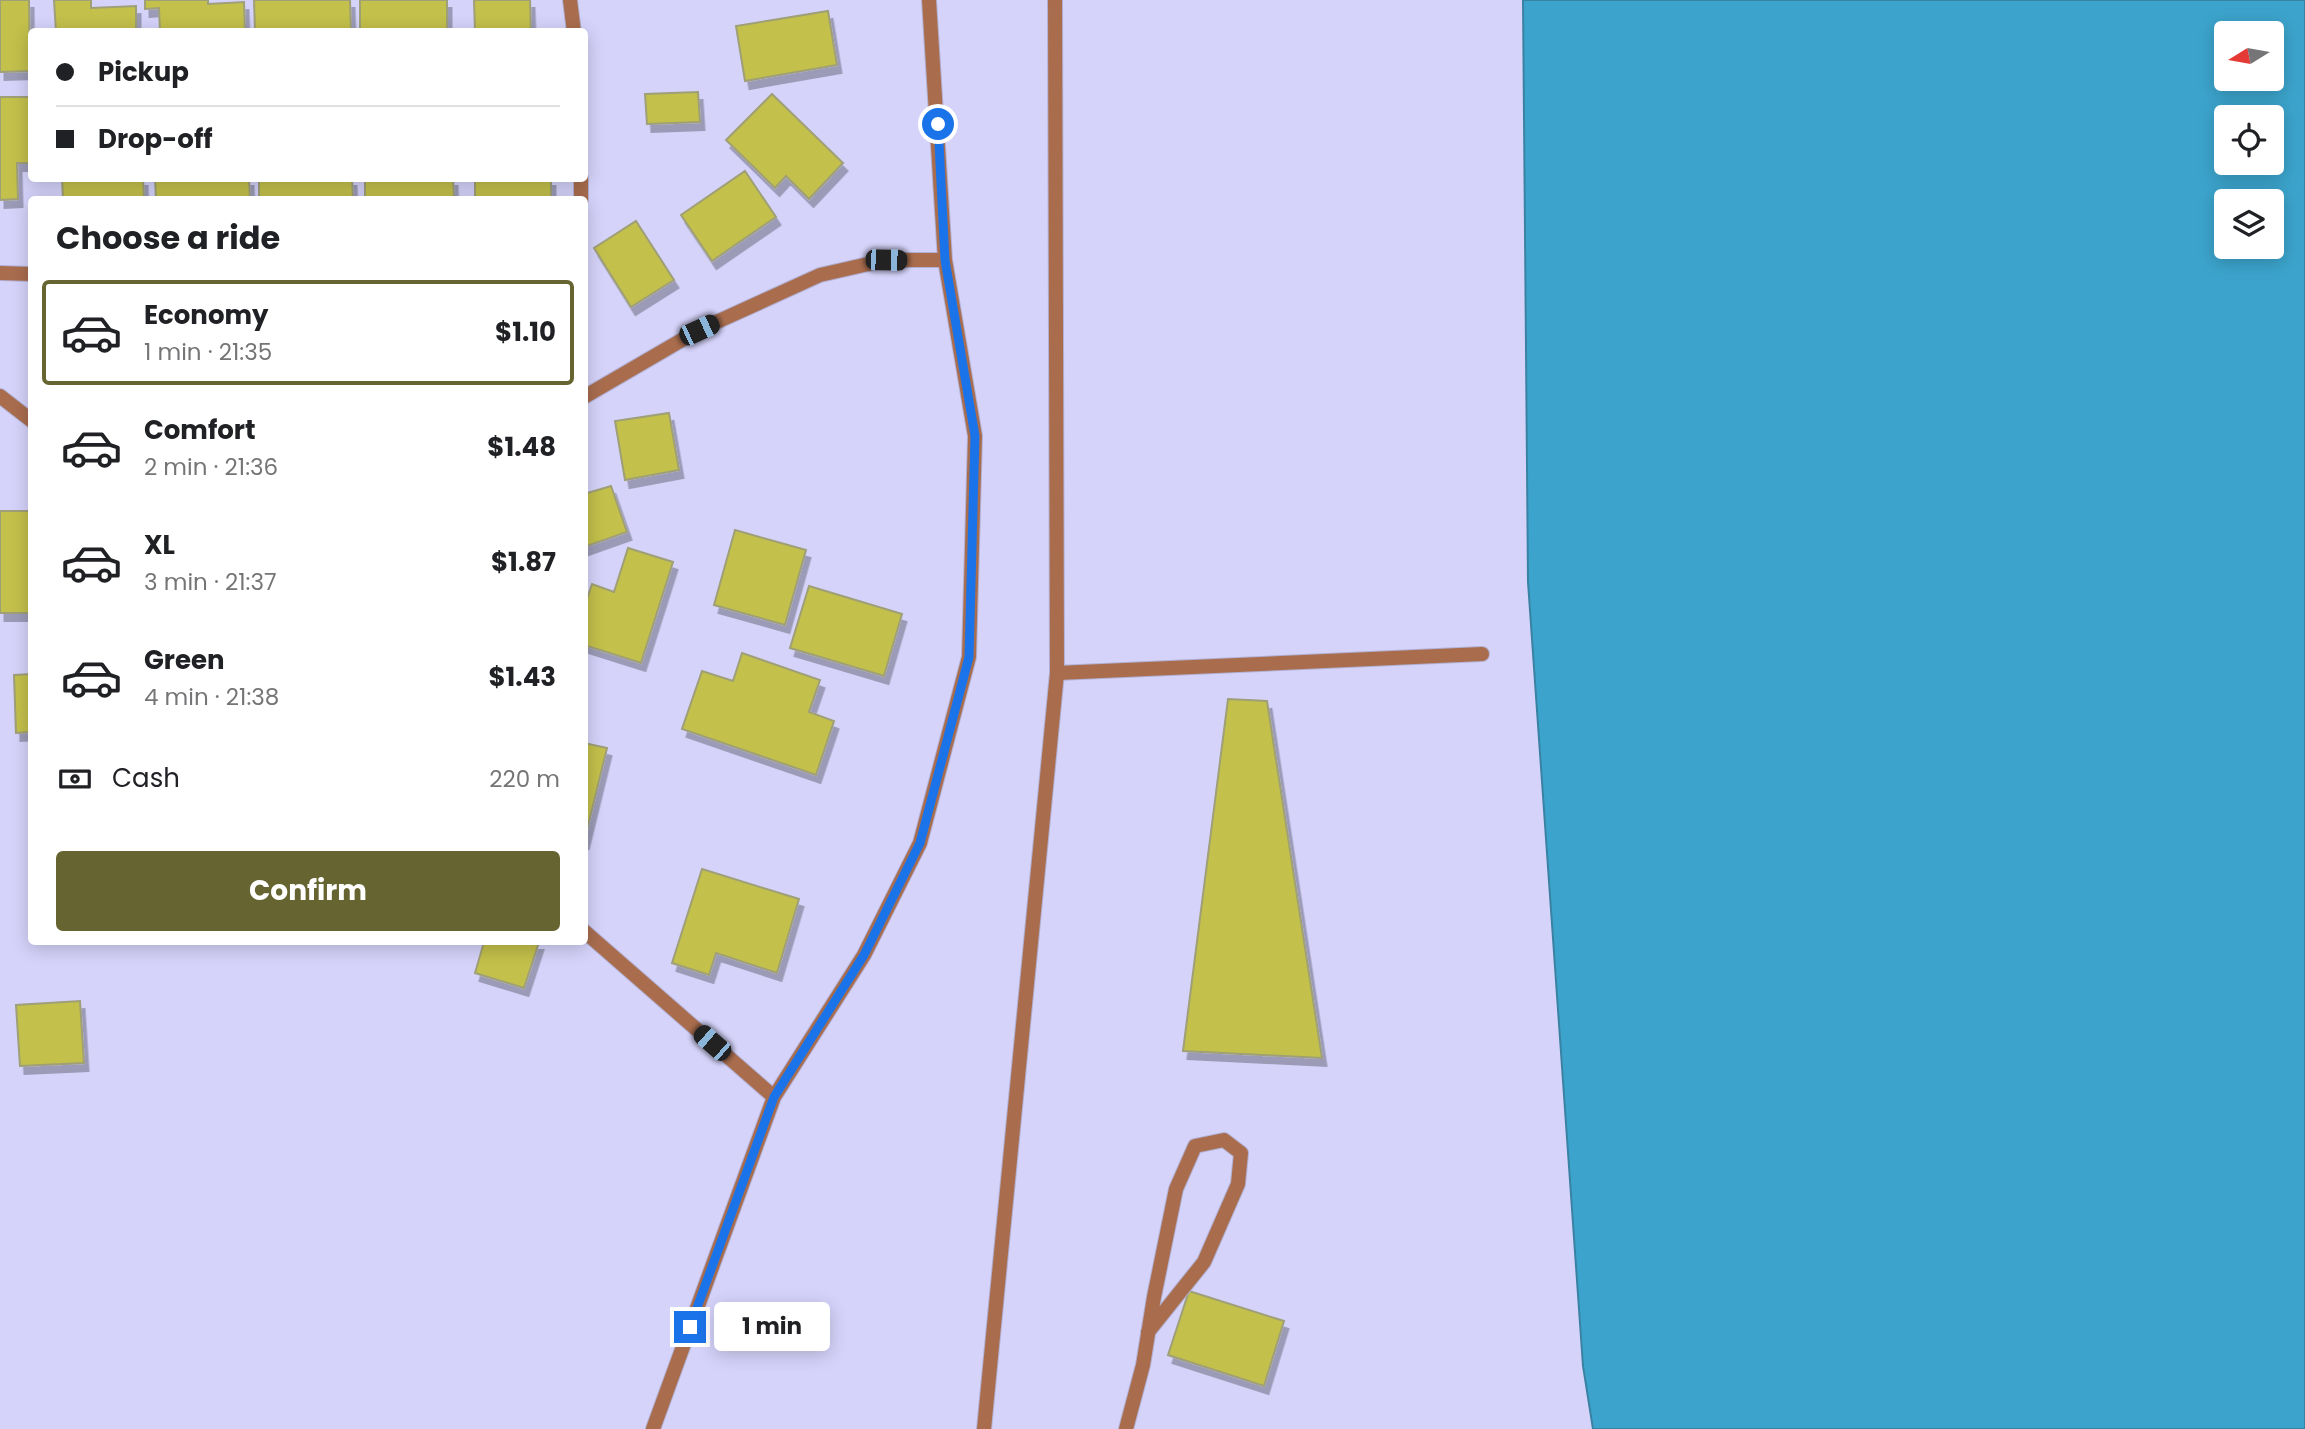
<!DOCTYPE html>
<meta charset="utf-8">
<style>
body{margin:0;font-family:Poppins,sans-serif;background:#f6f6f6;color:#202124;height:100vh;display:flex;flex-direction:column;font-size:26px;white-space:nowrap}
*{box-sizing:border-box;margin:0}
p{font-size:23px;color:#757577}
.icon{flex:none;width:38px;height:38px;fill:none;stroke:currentColor;stroke-width:2;stroke-linecap:round;stroke-linejoin:round}
.map{position:relative;flex:1;overflow:hidden}
.side{position:absolute;left:28px;top:196px;width:560px;height:749px;display:flex;flex-direction:column;background:#fff;border-radius:7px;box-shadow:0 4px 18px #0003}
.side>*{flex:none}
.top-card{position:absolute;left:28px;top:28px;width:560px;height:154px;border-radius:7px;box-shadow:0 4px 18px #0003;display:grid;align-content:center;height:154px;padding:0 28px;background:#fff}
.needle{width:46px;rotate:259deg}
.controls{position:absolute;left:2214px;top:21px;display:grid;gap:14px}
.controls a{display:grid;place-items:center;width:70px;height:70px;border-radius:7px;background:#fff;box-shadow:0 4px 18px #0003;font-size:35px}
.end{position:absolute;width:32px;height:32px;margin:-16px;border:9px solid #1a73e8;background:#fff;box-shadow:0 0 0 4px #fff}
.from{border-radius:50%}
.bubble{position:absolute;height:49px;border-radius:7px;background:#fff;box-shadow:0 4px 18px #0003;font-size:23px;font-weight:700;line-height:49px;text-align:center}
.car{position:absolute;width:21px;height:42px;margin:-21px -10px;border-radius:9px;box-shadow:0 0 5px 2px #0007;background:linear-gradient(#222 24%,#8ab4d8 0 40%,#222 0 76%,#8ab4d8 0 86%,#222 0)}
.top-card b{display:flex;align-items:center;gap:24px;height:66px;font-size:26px}
.top-card b+b{border-top:2px solid #e0e0e0}
.top-card i{width:18px;height:18px;background:#202124}
ul{padding:0;list-style:none}
li{display:flex;align-items:center;gap:21px;height:105px;margin:0 14px 10px;padding:0 14px;border:4px solid transparent;border-radius:7px}
li div{flex:1}
li b{display:block;font-size:26px}
li em{font-style:normal;font-weight:700}
li.active{border-color:#666531}
li>.icon{width:63px;height:63px;stroke-width:1.5}
h2{padding:0 28px;font-size:32px;line-height:84px}
.pay{display:flex;align-items:center;gap:18px;height:77px;padding:0 28px;font-size:26px}
.pay p{margin-inline-start:auto}
.button{display:flex;gap:14px;margin-top:auto;padding:14px 28px}
.button a{flex:1;height:80px;border-radius:7px;background:#666531;color:#fff;font-size:28px;font-weight:700;line-height:80px;text-align:center}
.map>svg:first-child{display:block}
.water{fill:#3ca4cc;stroke:#3a82a3;stroke-width:2;fill-rule:evenodd}
.building{fill:#c3c04b;stroke:#9f9f78;stroke-width:2;filter:url(#shadow)}
.lines{fill:none;stroke-linecap:round;stroke-linejoin:round}
.lane-casing{stroke:#b2b0d2;stroke-width:16}
.street-casing{stroke:#b2b0d2;stroke-width:16}
.lane{stroke:#a96d4e;stroke-width:14}
.street{stroke:#a96d4e;stroke-width:14}
.route{stroke:#1a73e8;stroke-width:9}
</style>
<div class="map">
<svg width="2305" height="1429" viewBox="0 0 2305 1429">
<defs>
<filter id="shadow"><feDropShadow dx="4.5" dy="8" stdDeviation="0" flood-color="#0004"/></filter>
</defs>
<rect width="100%" height="100%" fill="#d5d3fa"/>
<path class="water" d="M 1523,0 L 2305,0 L 2305,1429 L 1593,1429 L 1583,1366 L 1528,582 ZM 2226,33 L 2272,33 L 2272,79 L 2226,79 ZM 2226,117 L 2272,117 L 2272,163 L 2226,163 ZM 2226,201 L 2272,201 L 2272,247 L 2226,247 Z"/>
<path class="building" d="M 0,0 L 29,0 L 30,71 L 0,72 Z
M 54,0 L 91,0 L 91,8 L 136,6 L 136,32 L 56,32 Z
M 145,0 L 208,0 L 208,4 L 244,2 L 245,32 L 160,32 L 159,8 L 145,9 Z
M 254,0 L 350,0 L 351,32 L 255,32 Z
M 360,0 L 447,0 L 447,32 L 360,32 Z
M 474,0 L 530,0 L 531,32 L 475,32 Z
M 828,11 L 837,65 L 745,81 L 736,26 Z
M 698,92 L 700,122 L 647,124 L 645,94 Z
M 772,94 L 843,163 L 809,199 L 786,176 L 775,188 L 726,140 Z
M 0,97 L 32,97 L 32,163 L 17,163 L 18,199 L 0,200 Z
M 745,171 L 776,217 L 712,261 L 681,215 Z
M 62,178 L 143,178 L 144,199 L 63,200 Z
M 155,178 L 249,178 L 250,200 L 156,200 Z
M 259,178 L 352,178 L 353,200 L 259,200 Z
M 365,178 L 453,178 L 454,200 L 365,200 Z
M 475,178 L 551,178 L 551,198 L 475,197 Z
M 636,221 L 674,280 L 631,307 L 594,248 Z
M 669,413 L 679,470 L 625,480 L 615,421 Z
M 611,486 L 627,532 L 584,547 L 584,494 Z
M 0,511 L 32,511 L 32,613 L 0,613 Z
M 735,530 L 806,550 L 785,625 L 714,605 Z
M 628,548 L 673,562 L 641,663 L 584,645 L 584,608 L 592,584 L 614,592 Z
M 809,586 L 902,614 L 884,676 L 790,648 Z
M 742,653 L 820,680 L 809,712 L 834,721 L 816,775 L 682,729 L 702,671 L 733,681 Z
M 32,674 L 32,732 L 16,733 L 14,675 Z
M 1228,699 L 1267,701 L 1322,1058 L 1183,1051 Z
M 584,743 L 607,748 L 584,842 Z
M 702,869 L 799,899 L 777,973 L 716,953 L 709,975 L 672,963 Z
M 484,942 L 539,942 L 524,988 L 475,973 Z
M 80,1001 L 84,1063 L 20,1066 L 16,1005 Z
M 1189,1291 L 1284,1321 L 1264,1386 L 1168,1355 Z"/>
<g class="lines">
<defs>
<path id="lane" d="M 1057,673 L 1482,654
M 984,1429 L 1057,673 L 1055,0
M 1126,1429 L 1143,1365 L 1154,1297 L 1176,1189 L 1195,1146 L 1224,1140 L 1241,1153 L 1238,1184 L 1204,1262 L 1148,1332"/>
<path id="street" d="M 570,0 L 574,32
M 929,0 L 945,260
M 581,178 L 581,200
M 0,273 L 32,274
M 0,396 L 32,421
M 584,397 L 699,330 L 820,275 L 886,260 L 945,260 L 975,436 L 969,657 L 920,843 L 864,955 L 774,1097 L 653,1429
M 584,931 L 774,1097"/>
</defs>
<use href="#lane" class="lane-casing"/>
<use href="#street" class="street-casing"/>
<use href="#lane" class="lane"/>
<use href="#street" class="street"/>
</g>
<g class="lines">
<path class="route" d="M 690,1327 L 774,1097 L 864,955 L 920,843 L 969,657 L 975,436 L 945,260 L 938,124"/>
</g>
</svg>
<div class="controls">
<a><svg class="needle" viewBox="-14 -14 28 28"><path d="M0-13l5 13h-10z" fill="#e53935"/><path d="M0 13l5-13h-10z" fill="#757577"/></svg></a>
<a><svg class="icon" aria-label="locate" viewBox="0 0 24 24"><circle cx="12" cy="12" r="6"/><path d="M12 2v4M12 18v4M2 12h4M18 12h4"/></svg></a>
<a><svg class="icon" aria-label="layers" viewBox="0 0 24 24"><path d="M12 4l9 5-9 5-9-5zM3 14l9 5 9-5"/></svg></a>
</div>
<i class="end from" style="left:938px;top:124px"></i>
<i class="end" style="left:690px;top:1327px"></i>
<div class="bubble" style="left:714px;top:1302px;width:116px">1 min</div>
<i class="car" style="left:886px;top:260px;rotate:91deg"></i>
<i class="car" style="left:699px;top:330px;rotate:65deg"></i>
<i class="car" style="left:712px;top:1043px;rotate:311deg"></i>
<div class="top-card">
<b><i class="from"></i>Pickup</b>
<b><i></i>Drop-off</b>
</div>
<section class="side">
<h2>Choose a ride</h2>
<ul>
<li class="active"><svg class="icon" aria-label="car" viewBox="0 0 24 24"><path d="M5 17H2v-5l4-1 3-4h7l3 4 3 1v5h-3M9 17h6M6 11h13"/><circle cx="7" cy="17" r="2"/><circle cx="17" cy="17" r="2"/></svg><div><b>Economy</b><p>1 min · 21:35</p></div><em>$1.10</em></li>
<li><svg class="icon" aria-label="car" viewBox="0 0 24 24"><path d="M5 17H2v-5l4-1 3-4h7l3 4 3 1v5h-3M9 17h6M6 11h13"/><circle cx="7" cy="17" r="2"/><circle cx="17" cy="17" r="2"/></svg><div><b>Comfort</b><p>2 min · 21:36</p></div><em>$1.48</em></li>
<li><svg class="icon" aria-label="car" viewBox="0 0 24 24"><path d="M5 17H2v-5l4-1 3-4h7l3 4 3 1v5h-3M9 17h6M6 11h13"/><circle cx="7" cy="17" r="2"/><circle cx="17" cy="17" r="2"/></svg><div><b>XL</b><p>3 min · 21:37</p></div><em>$1.87</em></li>
<li><svg class="icon" aria-label="car" viewBox="0 0 24 24"><path d="M5 17H2v-5l4-1 3-4h7l3 4 3 1v5h-3M9 17h6M6 11h13"/><circle cx="7" cy="17" r="2"/><circle cx="17" cy="17" r="2"/></svg><div><b>Green</b><p>4 min · 21:38</p></div><em>$1.43</em></li>
</ul>
<div class="pay"><svg class="icon" aria-label="cash" viewBox="0 0 24 24"><path d="M3 7h18v10H3z"/><circle cx="12" cy="12" r="2"/></svg>Cash<p>220 m</p></div>
<div class="button"><a>Confirm</a></div>
</section>
</div>
